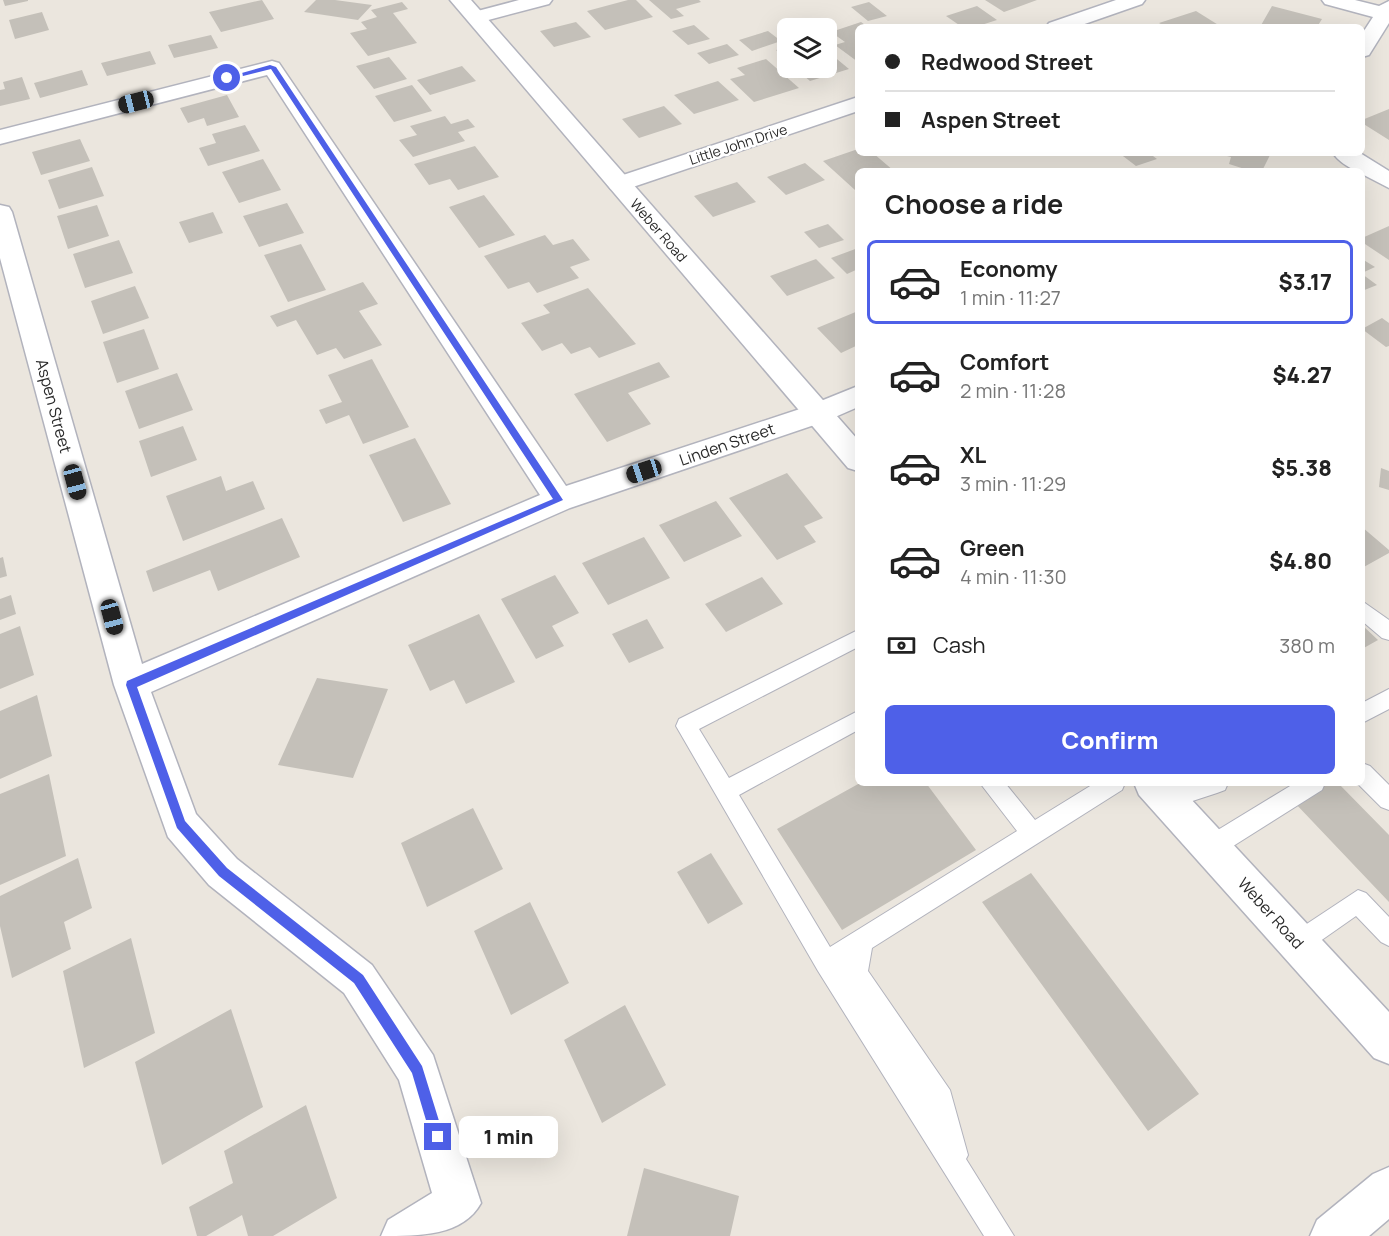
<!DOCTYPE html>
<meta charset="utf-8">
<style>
body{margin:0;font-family:Manrope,sans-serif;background:#f6f6f6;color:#222;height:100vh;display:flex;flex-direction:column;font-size:22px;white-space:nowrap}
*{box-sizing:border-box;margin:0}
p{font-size:20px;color:#767676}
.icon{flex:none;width:33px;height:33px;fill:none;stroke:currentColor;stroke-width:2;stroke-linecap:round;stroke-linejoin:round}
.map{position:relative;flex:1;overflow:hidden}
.sheet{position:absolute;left:855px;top:168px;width:510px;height:618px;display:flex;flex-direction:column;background:#fff;border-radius:9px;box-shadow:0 6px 24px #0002}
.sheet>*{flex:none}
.top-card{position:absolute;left:855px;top:24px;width:510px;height:132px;border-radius:9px;box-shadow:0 6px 24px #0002;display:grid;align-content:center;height:132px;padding:0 30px;background:#fff}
.tools{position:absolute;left:777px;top:18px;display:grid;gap:12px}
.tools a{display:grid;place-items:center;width:60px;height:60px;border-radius:9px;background:#fff;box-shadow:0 6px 24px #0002;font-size:30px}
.end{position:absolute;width:27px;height:27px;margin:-14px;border:8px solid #4e60e8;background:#fff;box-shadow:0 0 0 3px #fff}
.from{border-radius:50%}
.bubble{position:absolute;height:42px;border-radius:9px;background:#fff;box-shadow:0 6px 24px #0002;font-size:20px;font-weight:800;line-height:42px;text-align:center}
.car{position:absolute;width:18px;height:36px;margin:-18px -9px;border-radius:8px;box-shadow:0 0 4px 2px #0007;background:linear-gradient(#222 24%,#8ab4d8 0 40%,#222 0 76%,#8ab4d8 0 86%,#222 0)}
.top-card b{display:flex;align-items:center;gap:21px;height:57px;font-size:22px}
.top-card b+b{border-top:2px solid #e0e0e0}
.top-card i{width:15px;height:15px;background:#222}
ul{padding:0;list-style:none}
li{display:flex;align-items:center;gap:18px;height:84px;margin:0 12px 9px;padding:0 18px;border:3px solid transparent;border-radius:9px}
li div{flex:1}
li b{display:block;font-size:22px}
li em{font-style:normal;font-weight:800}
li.active{border-color:#4e60e8}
li>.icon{width:54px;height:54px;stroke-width:1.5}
h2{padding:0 30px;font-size:27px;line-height:72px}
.pay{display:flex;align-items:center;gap:15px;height:66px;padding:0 30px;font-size:22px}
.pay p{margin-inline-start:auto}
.primary-button{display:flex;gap:12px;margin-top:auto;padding:12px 30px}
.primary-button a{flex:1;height:69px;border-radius:9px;background:#4e60e8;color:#fff;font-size:24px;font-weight:800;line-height:69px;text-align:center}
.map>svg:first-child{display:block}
.building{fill:#c4c0b9}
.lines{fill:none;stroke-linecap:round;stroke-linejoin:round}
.service-casing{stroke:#b2b3bd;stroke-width:2}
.minor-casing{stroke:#b2b3bd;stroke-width:3}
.secondary-casing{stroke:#b2b3bd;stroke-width:3}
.service{fill:#fff;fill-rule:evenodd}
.minor{fill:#fff;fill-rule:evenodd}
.secondary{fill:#fff;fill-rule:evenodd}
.route{fill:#4e60e8}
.labels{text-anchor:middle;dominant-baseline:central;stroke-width:5;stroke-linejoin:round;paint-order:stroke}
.far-street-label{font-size:14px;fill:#2b2b2b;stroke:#fff}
.street-label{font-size:16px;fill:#2b2b2b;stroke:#fff}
</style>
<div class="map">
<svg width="1389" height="1236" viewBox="0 0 1389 1236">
<rect width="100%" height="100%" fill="#ebe6de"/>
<path class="building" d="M 3,0 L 28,0 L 28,1 L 5,6 Z
M 262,0 L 274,19 L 221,32 L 209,12 Z
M 316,0 L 335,0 L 372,5 L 358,20 L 304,12 Z
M 628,0 L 636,0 L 653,17 L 605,30 L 587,11 Z
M 649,0 L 699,0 L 701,2 L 676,9 L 684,16 L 671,19 Z
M 985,0 L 1037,0 L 1004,12 Z
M 402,2 L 408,9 L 393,13 L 417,43 L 368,56 L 350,33 L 367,29 L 361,22 L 377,17 L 371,10 Z
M 869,2 L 887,16 L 868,21 L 851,7 Z
M 977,6 L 997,20 L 975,27 L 962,27 L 946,16 Z
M 1272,6 L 1322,19 L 1317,27 L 1260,27 Z
M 1196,11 L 1220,26 L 1166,27 L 1159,23 Z
M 42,12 L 49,30 L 15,39 L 9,20 Z
M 576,22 L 591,37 L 554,47 L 540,31 Z
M 861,22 L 868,27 L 858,27 L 858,62 L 835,45 L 845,42 L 831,32 Z
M 694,25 L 710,39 L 688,45 L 672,31 Z
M 768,31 L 781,41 L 752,51 L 739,40 Z
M 211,35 L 218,48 L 174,58 L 168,45 Z
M 727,44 L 739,55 L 709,64 L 697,53 Z
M 788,47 L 788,61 L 776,50 Z
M 826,50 L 849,69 L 810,81 L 795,68 L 826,68 Z
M 150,51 L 156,64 L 107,76 L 101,63 Z
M 389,57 L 407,79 L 374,89 L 356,66 Z
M 766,59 L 799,88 L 754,102 L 730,79 L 745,75 L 737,68 Z
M 462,66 L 476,81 L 430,95 L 417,80 Z
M 82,70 L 88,85 L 40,98 L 34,83 Z
M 22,77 L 30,99 L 0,106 L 0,90 L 5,89 L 3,82 Z
M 718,81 L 739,100 L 694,114 L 674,95 Z
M 412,85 L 432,111 L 394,122 L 375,96 Z
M 227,95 L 239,117 L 207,126 L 204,118 L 188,123 L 180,108 Z
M 664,106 L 682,124 L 639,138 L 622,119 Z
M 1389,109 L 1389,140 L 1362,123 L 1362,120 Z
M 445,116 L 451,124 L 468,119 L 475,127 L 458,132 L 465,141 L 413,157 L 399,140 L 417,135 L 410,126 Z
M 245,125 L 260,151 L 208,166 L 199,148 L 216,143 L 212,134 Z
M 80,139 L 90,161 L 41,175 L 32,152 Z
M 475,146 L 499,177 L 458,190 L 450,179 L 429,185 L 414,164 Z
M 858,149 L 858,153 L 873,153 L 894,171 L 858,171 L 858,189 L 855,190 L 823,161 Z
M 1119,153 L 1149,153 L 1157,159 L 1136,166 Z
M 1271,153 L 1262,171 L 1251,171 L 1229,164 L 1231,157 L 1219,154 Z
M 263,159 L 281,190 L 239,203 L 222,172 Z
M 805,163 L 825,180 L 786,195 L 767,177 Z
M 92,167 L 104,196 L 59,209 L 48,180 Z
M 737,182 L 756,202 L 713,217 L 694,196 Z
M 484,195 L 515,235 L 479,248 L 449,207 Z
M 287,203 L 304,233 L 259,247 L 243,216 Z
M 97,205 L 109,236 L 68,249 L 57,216 Z
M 213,212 L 223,233 L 189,243 L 179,222 Z
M 828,224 L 844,240 L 819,248 L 804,232 Z
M 1389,226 L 1389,260 L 1362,242 L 1362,238 Z
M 545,235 L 553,245 L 573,239 L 590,260 L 570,267 L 579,278 L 537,293 L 529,282 L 508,289 L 484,256 Z
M 119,240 L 133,273 L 85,288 L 73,254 Z
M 301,244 L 326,290 L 288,302 L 264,255 Z
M 858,248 L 858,269 L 847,274 L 831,258 Z
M 816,259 L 835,278 L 787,296 L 770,276 Z
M 1362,259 L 1375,267 L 1362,273 Z
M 1362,274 L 1377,285 L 1362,291 Z
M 363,282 L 378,304 L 359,311 L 382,345 L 344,359 L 336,348 L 317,355 L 296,320 L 277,327 L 270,316 Z
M 135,286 L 149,318 L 103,334 L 91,301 Z
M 588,288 L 636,344 L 599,358 L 590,347 L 571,354 L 562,343 L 542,351 L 521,323 L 550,313 L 543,305 Z
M 858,311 L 858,345 L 841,353 L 817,328 Z
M 1382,318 L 1389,323 L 1389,346 L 1386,347 L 1362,329 Z
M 144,329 L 159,369 L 117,383 L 103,342 Z
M 372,359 L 409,427 L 363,444 L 349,415 L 326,424 L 319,410 L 342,402 L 328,375 Z
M 659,362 L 670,377 L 628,393 L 651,424 L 607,442 L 574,394 Z
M 177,373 L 193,410 L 139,429 L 125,391 Z
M 183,426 L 197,460 L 151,477 L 139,441 Z
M 415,438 L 451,504 L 403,522 L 369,455 Z
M 1381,468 L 1389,471 L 1389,490 L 1379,487 Z
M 787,473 L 823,518 L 804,526 L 816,542 L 777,560 L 729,498 Z
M 221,476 L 226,491 L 253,481 L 265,509 L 183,541 L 166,496 Z
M 716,501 L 742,536 L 684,562 L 659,525 Z
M 282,518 L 300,557 L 218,591 L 210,570 L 153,592 L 146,571 Z
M 1362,527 L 1389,550 L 1389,553 L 1362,568 Z
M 644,537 L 670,578 L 608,605 L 582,563 Z
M 3,557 L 7,576 L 0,578 L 0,558 Z
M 555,575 L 579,613 L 552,626 L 564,646 L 536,659 L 501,599 Z
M 762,577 L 783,604 L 726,632 L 705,604 Z
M 11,595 L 16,614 L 0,620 L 0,599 Z
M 479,614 L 515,682 L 466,704 L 454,680 L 430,691 L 408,645 Z
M 647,619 L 664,648 L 629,663 L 612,634 Z
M 1362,625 L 1378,640 L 1362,649 Z
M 20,626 L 34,675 L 0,689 L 0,634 Z
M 317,678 L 388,689 L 353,778 L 278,765 Z
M 37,695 L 52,756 L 0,779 L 0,711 Z
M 49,774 L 66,856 L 0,885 L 0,794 Z
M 860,783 L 926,783 L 976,850 L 842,930 L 777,829 Z
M 1325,783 L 1338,783 L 1389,835 L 1389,902 L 1294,802 Z
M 473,808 L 503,869 L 427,907 L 401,843 Z
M 711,853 L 743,904 L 708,924 L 677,872 Z
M 78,858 L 92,908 L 64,922 L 71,949 L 12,978 L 0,926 L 0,896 Z
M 1031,873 L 1199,1094 L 1148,1131 L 982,902 Z
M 530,902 L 569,983 L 511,1015 L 474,931 Z
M 131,938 L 155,1033 L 84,1068 L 63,971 Z
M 625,1005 L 666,1085 L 602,1123 L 564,1040 Z
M 231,1009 L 263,1107 L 162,1165 L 135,1062 Z
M 306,1105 L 337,1198 L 273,1236 L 248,1236 L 242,1215 L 206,1236 L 197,1236 L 189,1207 L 233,1183 L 224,1151 Z
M 644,1168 L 739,1196 L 730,1236 L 627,1236 Z"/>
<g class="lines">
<defs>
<path id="service" d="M 1362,601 L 1389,620 L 1389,640 L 1382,638 L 1362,621 Z
M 858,630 L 858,647 L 699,729 L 729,778 L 858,711 L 858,730 L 739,795 L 830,947 L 1017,831 L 980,783 L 1005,783 L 1035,820 L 1095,783 L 1125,783 L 1122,790 L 872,948 L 868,971 L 950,1090 L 968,1155 L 966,1159 L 1014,1236 L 984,1236 L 818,971 L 676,726 L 679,719 Z
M 1389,689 L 1389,709 L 1362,723 L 1362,703 Z
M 1362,763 L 1370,766 L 1389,785 L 1389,810 L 1381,807 L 1357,783 L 1362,783 Z
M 1186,783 L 1228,783 L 1225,790 L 1217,793 L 1168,809 L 1160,806 L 1157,799 L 1160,792 Z
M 1295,783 L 1325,783 L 1322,790 L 1219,855 L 1211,858 L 1203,855 L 1200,847 L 1203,839 Z
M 1358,890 L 1366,893 L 1389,917 L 1389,946 L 1381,942 L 1356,916 L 1306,951 L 1298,955 L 1290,951 L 1286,943 L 1290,935 Z"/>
<path id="minor" d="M 519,0 L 552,0 L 549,4 L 477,23 L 470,21 L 467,17 L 470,13 Z
M 1116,0 L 1145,0 L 1142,4 L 1076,27 L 1046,27 L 1049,23 Z
M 1322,0 L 1355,0 L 1379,6 L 1389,1 L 1389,23 L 1369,55 L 1362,57 L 1362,34 L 1373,17 L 1325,4 Z
M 272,61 L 279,63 L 566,486 L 806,407 L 858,386 L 858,407 L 826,421 L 570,508 L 151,692 L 196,814 L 237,859 L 372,965 L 433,1055 L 481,1203 C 463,1236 420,1236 381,1236 L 388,1220 L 432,1193 L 399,1080 L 344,993 L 209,885 L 168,837 L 114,685 L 0,258 L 0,205 L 9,207 L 12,212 L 142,664 L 540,495 L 267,75 L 0,144 L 0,130 Z
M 858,97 L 858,111 L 627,189 L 611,189 L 607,184 L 611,179 Z
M 1333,153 L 1360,153 L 1389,171 L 1389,188 L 1362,174 L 1362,171 C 1352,171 1338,161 1333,153 Z"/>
<path id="secondary" d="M 450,0 L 471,0 L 858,440 L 858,471 L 848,468 Z
M 1134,783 L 1176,783 L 1389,1012 L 1389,1064 L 1374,1058 L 1139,795 Z
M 1389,1167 L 1389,1219 L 1369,1236 L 1310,1236 L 1317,1220 L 1373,1174 Z"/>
</defs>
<use href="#service" class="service-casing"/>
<use href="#minor" class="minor-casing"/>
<use href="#secondary" class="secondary-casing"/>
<use href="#service" class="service"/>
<use href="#minor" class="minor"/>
<use href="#secondary" class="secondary"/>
</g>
<path class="route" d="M 270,65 L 276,67 L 563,500 L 137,687 L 185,821 L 227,868 L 363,975 L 422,1066 L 444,1137 L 438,1143 L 431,1137 L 412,1073 L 354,983 L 219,876 L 177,828 L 126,685 L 127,681 L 553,499 L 271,69 L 227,80 L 224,78 Z"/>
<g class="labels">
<g class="far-street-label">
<text transform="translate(738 144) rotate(-18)">Little John Drive</text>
<text transform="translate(659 230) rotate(49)">Weber Road</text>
</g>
<g class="street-label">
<text transform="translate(54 406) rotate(75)">Aspen Street</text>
<text transform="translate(727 444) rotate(-19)">Linden Street</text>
<text transform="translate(1271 913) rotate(48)">Weber Road</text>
</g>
</g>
</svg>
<div class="tools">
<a><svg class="icon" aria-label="layers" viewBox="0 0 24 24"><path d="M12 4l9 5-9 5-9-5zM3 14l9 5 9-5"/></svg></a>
</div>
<i class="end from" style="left:227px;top:78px"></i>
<i class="end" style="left:438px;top:1137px"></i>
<div class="bubble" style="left:459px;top:1116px;width:99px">1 min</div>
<i class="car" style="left:136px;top:102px;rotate:256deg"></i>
<i class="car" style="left:644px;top:471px;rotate:252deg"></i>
<i class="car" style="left:75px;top:482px;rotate:165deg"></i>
<i class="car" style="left:112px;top:617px;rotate:165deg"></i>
<div class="top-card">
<b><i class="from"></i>Redwood Street</b>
<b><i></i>Aspen Street</b>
</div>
<section class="sheet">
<h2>Choose a ride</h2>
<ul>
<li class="active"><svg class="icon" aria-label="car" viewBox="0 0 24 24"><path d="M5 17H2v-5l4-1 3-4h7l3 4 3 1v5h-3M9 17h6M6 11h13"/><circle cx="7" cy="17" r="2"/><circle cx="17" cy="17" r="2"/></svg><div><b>Economy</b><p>1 min · 11:27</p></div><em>$3.17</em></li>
<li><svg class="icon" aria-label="car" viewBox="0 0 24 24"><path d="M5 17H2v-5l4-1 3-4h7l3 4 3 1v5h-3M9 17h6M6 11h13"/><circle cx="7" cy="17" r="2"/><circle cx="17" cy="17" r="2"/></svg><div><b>Comfort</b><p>2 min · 11:28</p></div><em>$4.27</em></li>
<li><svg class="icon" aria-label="car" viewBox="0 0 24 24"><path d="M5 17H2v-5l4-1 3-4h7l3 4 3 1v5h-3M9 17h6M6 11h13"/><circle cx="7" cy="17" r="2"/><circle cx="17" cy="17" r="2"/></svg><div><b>XL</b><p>3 min · 11:29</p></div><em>$5.38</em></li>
<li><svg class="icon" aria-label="car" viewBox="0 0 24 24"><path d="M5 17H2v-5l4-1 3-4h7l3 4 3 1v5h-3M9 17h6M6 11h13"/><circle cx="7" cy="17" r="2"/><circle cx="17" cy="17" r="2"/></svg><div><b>Green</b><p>4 min · 11:30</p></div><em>$4.80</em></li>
</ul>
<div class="pay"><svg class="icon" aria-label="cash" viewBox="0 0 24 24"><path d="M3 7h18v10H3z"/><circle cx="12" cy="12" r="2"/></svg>Cash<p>380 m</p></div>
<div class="primary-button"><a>Confirm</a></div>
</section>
</div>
